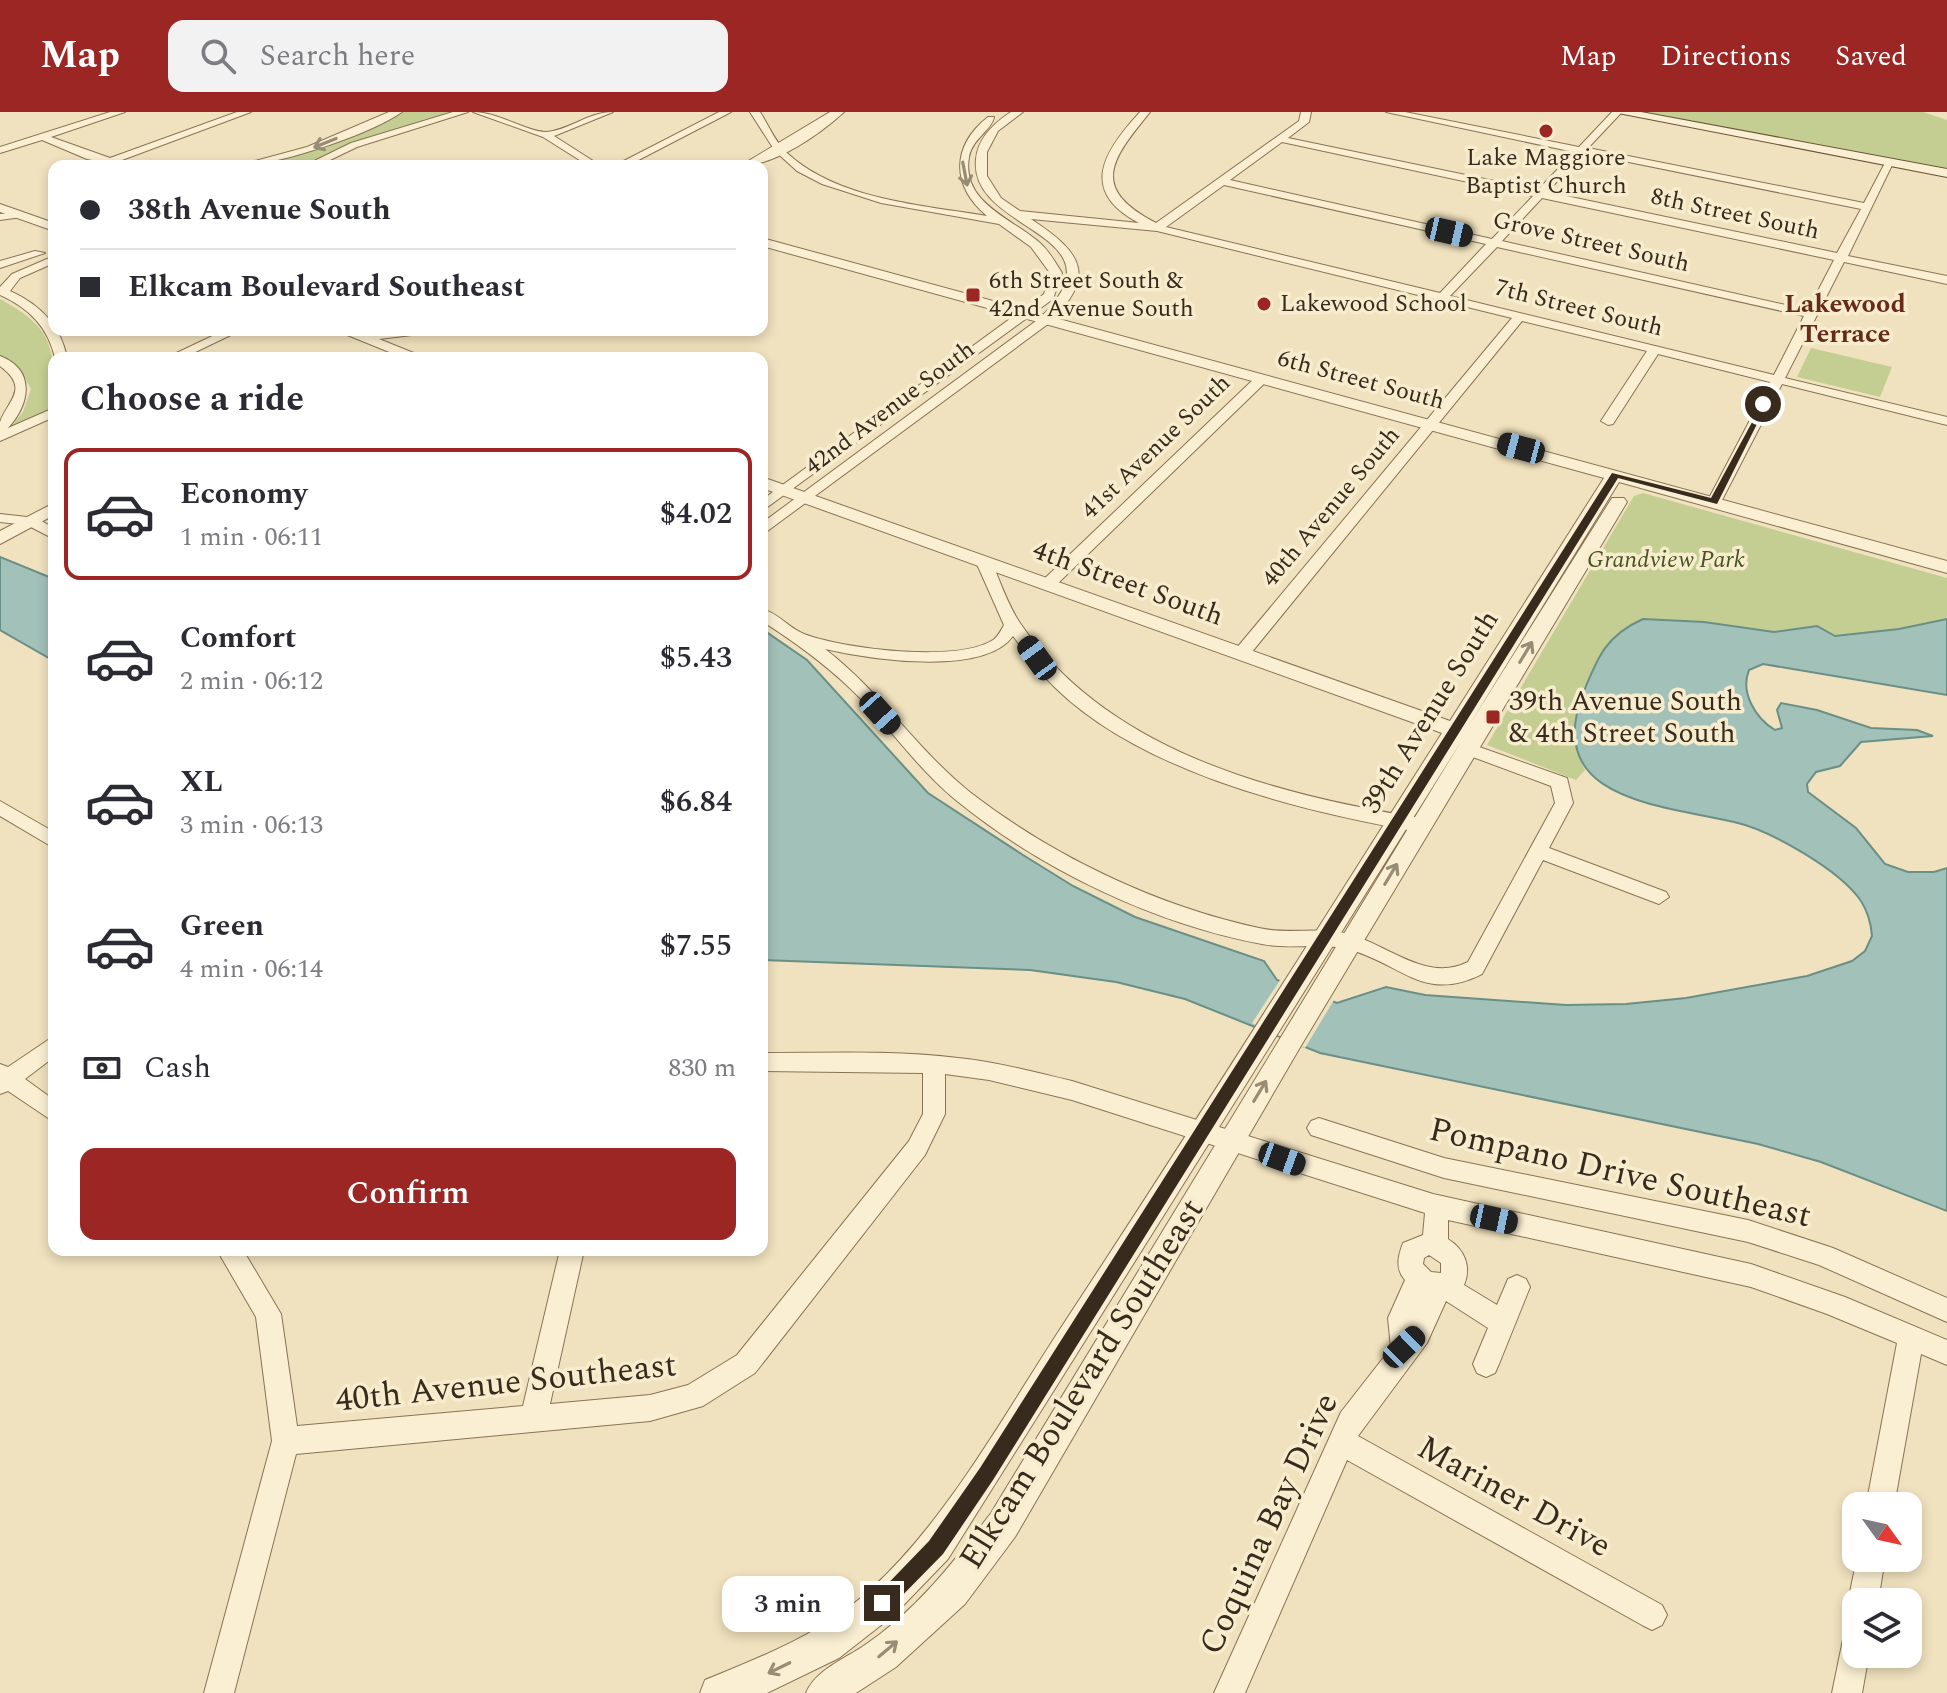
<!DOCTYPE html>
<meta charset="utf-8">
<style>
body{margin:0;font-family:Spectral,serif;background:#f2f2f3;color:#2b2b33;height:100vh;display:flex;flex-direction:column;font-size:30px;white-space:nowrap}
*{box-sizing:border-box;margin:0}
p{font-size:26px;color:#7c7c81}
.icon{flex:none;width:44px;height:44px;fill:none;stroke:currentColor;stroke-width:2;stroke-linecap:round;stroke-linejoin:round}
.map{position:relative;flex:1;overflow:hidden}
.details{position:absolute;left:48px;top:240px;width:720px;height:904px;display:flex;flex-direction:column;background:#fff;border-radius:16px;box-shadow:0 4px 12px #0003}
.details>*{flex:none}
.top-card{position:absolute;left:48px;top:48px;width:720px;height:176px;border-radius:16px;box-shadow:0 4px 12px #0003;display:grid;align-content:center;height:176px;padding:0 32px;background:#fff}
.needle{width:52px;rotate:123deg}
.controls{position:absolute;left:1842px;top:1380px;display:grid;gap:16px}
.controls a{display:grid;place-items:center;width:80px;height:80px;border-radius:16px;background:#fff;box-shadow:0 4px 12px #0003;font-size:40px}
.end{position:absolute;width:36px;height:36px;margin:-18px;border:10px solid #382a1c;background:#fff;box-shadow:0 0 0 4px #fff}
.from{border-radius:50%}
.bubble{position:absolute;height:56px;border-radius:16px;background:#fff;box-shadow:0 4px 12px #0003;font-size:26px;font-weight:600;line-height:56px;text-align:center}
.car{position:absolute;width:24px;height:48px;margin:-24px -12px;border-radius:10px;box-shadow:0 0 6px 2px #0007;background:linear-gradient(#222 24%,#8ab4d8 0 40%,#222 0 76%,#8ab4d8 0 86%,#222 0)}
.top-card b{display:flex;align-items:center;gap:28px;height:76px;font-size:30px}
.top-card b+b{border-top:2px solid #e1e1e2}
.top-card i{width:20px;height:20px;background:#2b2b33}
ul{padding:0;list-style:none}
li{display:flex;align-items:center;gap:24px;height:132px;margin:0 16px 12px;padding:0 16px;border:4px solid transparent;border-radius:16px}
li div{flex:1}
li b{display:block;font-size:30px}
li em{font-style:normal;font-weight:600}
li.selected{border-color:#9b2623}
li>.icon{width:72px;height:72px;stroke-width:1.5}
h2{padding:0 32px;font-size:36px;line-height:96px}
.pay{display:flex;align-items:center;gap:20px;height:88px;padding:0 32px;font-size:30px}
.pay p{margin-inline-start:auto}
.cta{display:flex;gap:16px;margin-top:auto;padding:16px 32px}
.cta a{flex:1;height:92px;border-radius:16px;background:#9b2623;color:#fff;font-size:32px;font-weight:600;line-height:92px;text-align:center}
header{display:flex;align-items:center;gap:48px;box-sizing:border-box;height:112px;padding:0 40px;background:#9b2623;color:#fff}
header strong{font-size:38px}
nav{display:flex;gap:44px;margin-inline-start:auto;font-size:28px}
.search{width:560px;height:72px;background:#f2f2f3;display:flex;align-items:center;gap:20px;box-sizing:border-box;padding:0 28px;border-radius:16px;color:#7c7c81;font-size:30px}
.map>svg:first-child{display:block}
.green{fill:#c5ce92}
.water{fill:#a2c1b9;stroke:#698f87;stroke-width:2}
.pier{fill:#f0e2be}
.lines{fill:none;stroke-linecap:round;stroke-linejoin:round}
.minor-casing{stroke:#897356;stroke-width:2}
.tertiary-casing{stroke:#897356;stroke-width:2}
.secondary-casing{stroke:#6b533a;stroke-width:2}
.minor{fill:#faefd2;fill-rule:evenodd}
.tertiary{fill:#faefd2;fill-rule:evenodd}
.secondary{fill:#faefd2;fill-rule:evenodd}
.oneway{stroke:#998c77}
.route{fill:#382a1c}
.poi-dot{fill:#9b2623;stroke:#f7ecce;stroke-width:3}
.labels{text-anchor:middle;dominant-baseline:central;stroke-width:7;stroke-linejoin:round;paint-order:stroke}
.far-poi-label{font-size:24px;fill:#382a1c;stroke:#f7ecce;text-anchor:start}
.far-street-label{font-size:24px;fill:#382a1c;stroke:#f7ecce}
.far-park-label{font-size:24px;font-style:italic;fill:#475521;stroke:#f7ecce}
.far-neighbourhood-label{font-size:26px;font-weight:bold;fill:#662b19;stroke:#f7ecce}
.street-label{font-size:28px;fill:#382a1c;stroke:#f7ecce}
.poi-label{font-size:28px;fill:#382a1c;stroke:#f7ecce;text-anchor:start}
.near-street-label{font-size:34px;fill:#382a1c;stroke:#f7ecce}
</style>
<header>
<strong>Map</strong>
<div class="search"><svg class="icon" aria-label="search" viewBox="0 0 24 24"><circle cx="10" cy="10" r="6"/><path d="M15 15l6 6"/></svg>Search here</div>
<nav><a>Map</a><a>Directions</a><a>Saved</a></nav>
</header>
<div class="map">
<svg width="1947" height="1581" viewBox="0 0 1947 1581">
<rect width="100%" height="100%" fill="#f0e2be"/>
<path class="green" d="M 401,0 L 457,0 L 348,33 L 300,54 L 249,54 L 309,39 Z
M 1643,0 L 1923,0 L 1947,8 L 1947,58 Z
M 0,187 C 56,217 54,237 54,297 L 9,316 L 23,300 L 31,277 L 19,256 L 0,243 Z
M 1811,236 L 1892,255 L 1880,285 L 1797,265 Z
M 1643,381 L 1947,466 L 1947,507 L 1899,517 L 1835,524 L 1817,514 L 1774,520 L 1675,508 L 1609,530 C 1587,565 1564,617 1585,658 L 1576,668 L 1487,633 L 1634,384 Z"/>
<path class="water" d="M 0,445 L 54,467 L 54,549 L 0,518 Z
M 1643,507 L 1704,510 L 1774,520 L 1817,514 L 1835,524 L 1899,517 L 1947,507 L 1947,583 L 1763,552 L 1749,558 C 1740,580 1755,606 1775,618 L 1782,616 L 1777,598 L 1781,591 L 1817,598 L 1871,616 L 1917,618 L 1933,624 L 1861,630 L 1840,654 L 1816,660 L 1807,672 L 1808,680 L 1856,716 L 1885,752 L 1908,760 L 1934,760 L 1947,756 L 1947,1099 L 1821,1050 L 1758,1032 L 1320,941 L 1185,887 L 1116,870 L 1030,858 L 762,848 L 762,517 L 807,548 L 928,681 L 1023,743 L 1073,774 L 1135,805 L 1264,849 L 1277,868 L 1337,891 L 1386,875 L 1425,883 L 1566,893 L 1626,892 L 1686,886 L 1807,864 L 1852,849 L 1865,839 L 1872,824 C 1871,811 1868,800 1861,789 C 1840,758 1770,718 1734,710 C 1661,693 1540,688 1584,579 C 1598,544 1607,523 1643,507 Z"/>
<path class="pier" d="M 1282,865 L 1334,888 L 1305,936 L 1252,911 Z"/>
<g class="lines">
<defs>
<path id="minor" d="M 110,0 L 125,0 L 51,25 L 110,46 L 237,0 L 251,0 L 122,48 L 127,51 L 122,54 L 87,47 L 42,28 L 0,41 L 0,35 Z
M 389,0 L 402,0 C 369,23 276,54 236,54 L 307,35 Z
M 453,0 L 468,0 L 357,35 L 328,49 L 357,54 L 304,54 L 351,31 Z
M 473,0 C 498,0 527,20 546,20 C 568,19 588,0 613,0 L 554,24 L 601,54 L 589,54 L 543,25 Z
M 719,0 L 731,0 L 627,54 L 614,54 Z
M 750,0 L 760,0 C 769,14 775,30 787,41 C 838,88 922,93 987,104 C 951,74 951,34 988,5 L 994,5 C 992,18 972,27 969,45 C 961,91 1012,106 1040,131 C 1050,140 1055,150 1062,161 L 1053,187 L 762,399 L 762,388 L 1044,182 L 1050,161 L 1031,135 L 999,112 L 881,91 L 822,72 L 797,59 L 775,39 Z
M 1011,0 L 1023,0 L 998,19 L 987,40 L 987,64 L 1001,86 L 1020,99 L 1139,111 C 1078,79 1104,39 1140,0 L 1150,0 C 1111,48 1089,76 1156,111 L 1299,9 L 1301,0 L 1311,0 L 1309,10 L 1288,26 L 1538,78 L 1574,40 L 1386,0 L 1405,0 L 1579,35 L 1612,0 L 1622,0 L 1588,36 L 1864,91 L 1886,49 L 1894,49 L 1848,144 L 1947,164 L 1947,172 L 1844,150 L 1785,266 L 1947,305 L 1947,313 L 1782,272 L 1721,390 L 1714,394 L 1707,390 L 1770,270 L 1658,242 L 1613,312 L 1608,313 L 1601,309 L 1647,239 L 1522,209 L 1247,546 L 1241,547 L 1233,542 L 1235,538 L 1512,206 L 1157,119 L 1031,107 C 1084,142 1097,164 1048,212 L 762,423 L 762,411 L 1040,206 C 1129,120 968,121 976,47 C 978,26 994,11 1011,0 ZM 1282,30 L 1533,84 L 1492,127 L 1230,68 ZM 1584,41 L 1861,97 L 1837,141 L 1547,80 ZM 1224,73 L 1486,132 L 1440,181 L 1166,115 ZM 1542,86 L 1834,148 L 1808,198 L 1502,129 ZM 1497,135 L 1804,204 L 1774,263 L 1450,184 Z
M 22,101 L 22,105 L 0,108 L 0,102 Z
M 35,139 L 45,141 L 0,156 L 0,149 Z
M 54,144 L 54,151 L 20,166 L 10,179 C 41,193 61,214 67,246 L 55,246 C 48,215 29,196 0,183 L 0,175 L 12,162 Z
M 225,218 L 241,218 L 183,246 L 166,246 Z
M 0,244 C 36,258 30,292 8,316 L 54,296 L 54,305 L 0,329 C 0,324 0,315 0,310 C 7,289 31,277 0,254 Z
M 1257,264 L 1269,267 L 1054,475 L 1042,475 L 1042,469 Z
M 0,402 L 36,406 L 54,416 L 54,427 L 27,413 L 0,410 Z
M 984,445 L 992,450 C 1000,470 1008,493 1020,511 C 1108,640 1274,682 1420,706 L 1429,713 L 1420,720 C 1299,699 1128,658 1043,563 C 1032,551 1023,537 1013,524 C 984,565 868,547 825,537 C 880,579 917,638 971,681 C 1054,745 1157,794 1259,816 C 1289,823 1320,814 1349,822 C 1388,833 1427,871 1468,850 L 1555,691 L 1551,674 L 1462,641 L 1459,637 L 1462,633 L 1468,631 L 1567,666 L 1573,691 L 1549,736 L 1666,780 L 1669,785 L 1659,792 L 1543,748 L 1482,862 C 1423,892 1400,850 1347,837 C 1319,830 1290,838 1262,832 C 1155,812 1042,758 957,689 C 921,660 894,621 862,588 C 832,557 798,532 762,509 L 762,497 C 778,501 789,516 804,522 C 843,537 957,551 993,528 C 998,525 1001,518 1004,513 L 976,450 Z
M 0,689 L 54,720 L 54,736 L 0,704 Z
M 54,924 L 54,945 L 25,967 L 54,988 L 54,1010 L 8,979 L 0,982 L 0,952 L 8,955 Z
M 762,941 C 827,941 893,938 958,946 C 997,950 1034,960 1072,969 L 1433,1082 L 1751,1152 L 1845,1185 L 1947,1228 L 1947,1253 L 1921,1242 L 1894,1394 L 1866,1394 L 1897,1231 L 1827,1202 L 1751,1175 L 1448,1108 L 1448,1127 C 1464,1137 1472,1154 1464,1173 L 1497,1193 L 1508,1167 L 1517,1163 L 1526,1167 L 1530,1175 L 1499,1252 L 1495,1261 L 1486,1265 L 1477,1261 L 1473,1252 L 1488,1216 L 1446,1189 L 1427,1231 L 1358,1324 L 1662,1493 L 1667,1503 L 1662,1513 L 1652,1518 L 1642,1513 L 1347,1348 L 1245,1581 L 1214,1581 L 1341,1300 L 1391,1236 L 1388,1206 L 1405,1168 C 1395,1157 1398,1144 1403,1131 L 1423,1123 L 1425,1101 L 1072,988 L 989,968 L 945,962 L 945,1002 L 925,1043 L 755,1261 L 703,1294 L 650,1309 L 296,1342 L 234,1581 L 204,1581 L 272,1329 L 256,1205 L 217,1138 L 243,1138 L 281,1202 L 297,1314 L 523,1294 L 560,1138 L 584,1138 L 550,1292 L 650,1283 L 688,1273 L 737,1243 L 909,1029 L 923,1002 L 923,961 L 762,959 ZM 1429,1143 L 1441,1151 L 1441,1161 L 1431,1160 L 1423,1152 L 1424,1146 Z
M 1319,1006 L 1444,1046 L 1748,1108 L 1833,1136 L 1947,1186 L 1947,1210 L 1819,1153 L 1748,1130 L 1444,1066 L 1311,1023 L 1307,1016 L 1311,1009 Z
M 1857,1446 L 1885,1446 L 1878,1490 L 1856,1490 L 1856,1502 L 1848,1490 Z
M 1856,1514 L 1856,1542 L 1869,1542 L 1862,1581 L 1832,1581 L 1845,1518 Z"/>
<path id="tertiary" d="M 830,0 L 844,0 C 819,23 774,54 740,54 Z
M 0,92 L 54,111 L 54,119 L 0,100 Z
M 762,126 L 1947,449 L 1947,461 L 1619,370 L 1468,615 L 1612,386 L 1624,386 L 1627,390 L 1299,937 L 1015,1425 L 965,1492 L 896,1555 L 856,1581 L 806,1581 C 815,1559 842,1548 862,1535 C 915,1500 953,1451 991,1401 L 1462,628 L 948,1447 L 894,1503 L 839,1546 L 767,1581 L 700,1581 L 705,1568 C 764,1544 823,1521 871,1477 C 950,1405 1009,1294 1068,1205 C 1195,1012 1318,816 1442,621 L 762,376 L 762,365 L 1450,609 L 1604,366 L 762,134 Z
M 335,218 L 364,221 L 427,218 L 420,222 L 379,227 L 426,246 L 404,246 Z
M 54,391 L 54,403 L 0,432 L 0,419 Z"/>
<path id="secondary" d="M 1613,0 L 1641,0 L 1947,57 L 1947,65 Z"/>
</defs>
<use href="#minor" class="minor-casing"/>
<use href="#tertiary" class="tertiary-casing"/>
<use href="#secondary" class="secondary-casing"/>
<use href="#minor" class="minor"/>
<use href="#tertiary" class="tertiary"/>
<use href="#secondary" class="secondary"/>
</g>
<defs><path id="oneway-shaft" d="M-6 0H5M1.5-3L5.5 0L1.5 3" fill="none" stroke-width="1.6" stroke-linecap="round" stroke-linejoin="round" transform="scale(2)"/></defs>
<g class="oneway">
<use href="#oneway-shaft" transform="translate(325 31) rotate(158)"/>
<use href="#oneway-shaft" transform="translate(965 62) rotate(79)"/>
<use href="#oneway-shaft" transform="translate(1526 540) rotate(-59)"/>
<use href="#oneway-shaft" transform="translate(1391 762) rotate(-59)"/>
<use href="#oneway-shaft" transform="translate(1260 979) rotate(-59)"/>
<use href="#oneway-shaft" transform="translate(888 1537) rotate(-40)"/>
<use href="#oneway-shaft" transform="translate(779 1556) rotate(154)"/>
</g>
<path class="route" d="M 1763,290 L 1767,292 L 1717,392 L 1618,366 L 993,1368 L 943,1442 L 888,1498 L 875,1498 L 875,1485 L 929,1429 L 980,1356 L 1612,361 L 1711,386 Z"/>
<g class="poi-dot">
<circle cx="1546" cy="19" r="8"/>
<rect x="965" y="175" width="16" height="16" rx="4"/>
<circle cx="1264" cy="192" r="8"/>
<rect x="1485" y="597" width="16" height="16" rx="4"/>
</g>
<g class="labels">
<g class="far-poi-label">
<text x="1546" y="46" text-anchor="middle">Lake Maggiore<tspan x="1546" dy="28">Baptist Church</tspan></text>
<text x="989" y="169">6th Street South &amp;<tspan x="989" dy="28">42nd Avenue South</tspan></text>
<text x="1280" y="192">Lakewood School</text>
</g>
<g class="far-street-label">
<text transform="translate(1735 102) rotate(12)">8th Street South</text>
<text transform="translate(1591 130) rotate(13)">Grove Street South</text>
<text transform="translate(1579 196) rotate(14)">7th Street South</text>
<text transform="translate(1361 268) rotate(15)">6th Street South</text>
<text transform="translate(890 296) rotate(-37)">42nd Avenue South</text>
<text transform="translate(1156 335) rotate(-44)">41st Avenue South</text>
<text transform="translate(1331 395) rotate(-50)">40th Avenue South</text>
</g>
<g class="far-park-label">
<text x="1666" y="448">Grandview Park</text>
</g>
<g class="far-neighbourhood-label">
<text x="1845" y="192">Lakewood<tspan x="1845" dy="30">Terrace</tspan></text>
</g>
<g class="street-label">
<text transform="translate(1128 471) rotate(20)">4th Street South</text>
<text transform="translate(1430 600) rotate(-58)">39th Avenue South</text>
</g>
<g class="poi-label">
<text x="1509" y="589">39th Avenue South<tspan x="1509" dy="32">&amp; 4th Street South</tspan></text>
</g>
<g class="near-street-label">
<text transform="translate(1620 1061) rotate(13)">Pompano Drive Southeast</text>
<text transform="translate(506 1271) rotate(-6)">40th Avenue Southeast</text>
<text transform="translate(1082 1272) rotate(-58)">Elkcam Boulevard Southeast</text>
<text transform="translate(1514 1385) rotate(29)">Mariner Drive</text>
<text transform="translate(1269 1412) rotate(-65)">Coquina Bay Drive</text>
</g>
</g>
</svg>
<div class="controls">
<a><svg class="needle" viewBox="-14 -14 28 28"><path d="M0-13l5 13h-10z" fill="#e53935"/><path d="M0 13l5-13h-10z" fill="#7c7c81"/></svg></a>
<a><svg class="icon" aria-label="layers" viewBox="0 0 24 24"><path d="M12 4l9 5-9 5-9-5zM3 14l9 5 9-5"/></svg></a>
</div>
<i class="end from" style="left:1763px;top:292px"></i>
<i class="end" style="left:882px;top:1491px"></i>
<div class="bubble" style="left:722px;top:1464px;width:132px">3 min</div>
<i class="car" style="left:1449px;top:120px;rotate:103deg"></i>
<i class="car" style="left:1521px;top:336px;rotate:285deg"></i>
<i class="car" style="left:1037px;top:546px;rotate:324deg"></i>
<i class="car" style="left:880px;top:601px;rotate:138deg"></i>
<i class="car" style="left:1282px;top:1047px;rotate:110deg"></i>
<i class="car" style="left:1494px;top:1107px;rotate:102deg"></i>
<i class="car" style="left:1404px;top:1235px;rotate:46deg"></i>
<div class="top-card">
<b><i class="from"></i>38th Avenue South</b>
<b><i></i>Elkcam Boulevard Southeast</b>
</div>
<section class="details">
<h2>Choose a ride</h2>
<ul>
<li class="selected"><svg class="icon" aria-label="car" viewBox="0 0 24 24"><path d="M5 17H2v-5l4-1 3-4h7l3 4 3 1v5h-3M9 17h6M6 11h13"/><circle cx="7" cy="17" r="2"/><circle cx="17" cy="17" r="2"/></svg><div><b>Economy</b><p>1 min · 06:11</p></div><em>$4.02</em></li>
<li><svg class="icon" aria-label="car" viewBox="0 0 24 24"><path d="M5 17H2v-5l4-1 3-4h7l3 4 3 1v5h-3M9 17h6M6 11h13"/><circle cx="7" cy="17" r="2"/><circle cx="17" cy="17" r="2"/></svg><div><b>Comfort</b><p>2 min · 06:12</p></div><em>$5.43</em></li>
<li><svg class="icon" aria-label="car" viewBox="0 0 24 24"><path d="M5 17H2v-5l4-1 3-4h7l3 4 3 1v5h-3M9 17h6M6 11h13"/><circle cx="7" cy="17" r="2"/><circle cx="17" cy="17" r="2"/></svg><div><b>XL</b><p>3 min · 06:13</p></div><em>$6.84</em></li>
<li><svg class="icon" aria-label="car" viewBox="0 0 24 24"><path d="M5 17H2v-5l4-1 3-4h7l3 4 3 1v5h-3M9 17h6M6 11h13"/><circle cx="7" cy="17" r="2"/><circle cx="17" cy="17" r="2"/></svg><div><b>Green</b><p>4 min · 06:14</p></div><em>$7.55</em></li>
</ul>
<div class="pay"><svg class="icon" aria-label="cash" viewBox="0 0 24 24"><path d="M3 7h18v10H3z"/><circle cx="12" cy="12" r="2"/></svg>Cash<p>830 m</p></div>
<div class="cta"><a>Confirm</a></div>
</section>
</div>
